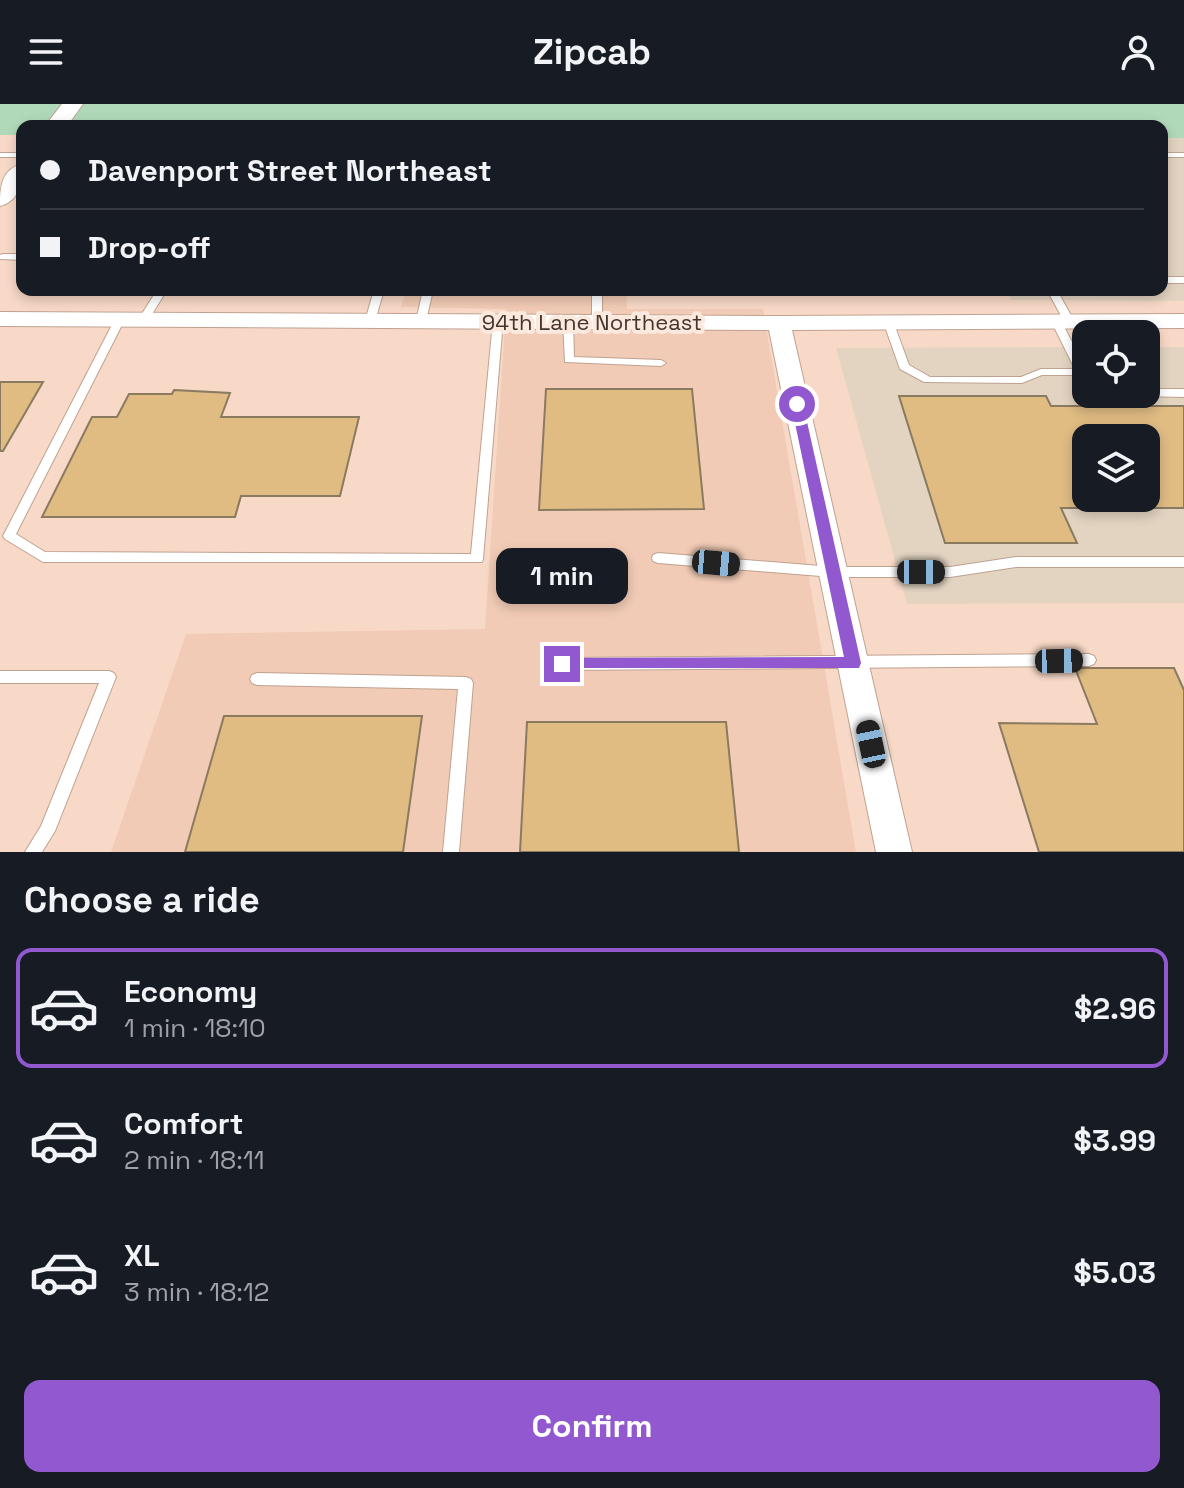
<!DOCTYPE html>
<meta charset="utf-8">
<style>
body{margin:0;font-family:"Space Grotesk",sans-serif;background:#242831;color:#f1f3f6;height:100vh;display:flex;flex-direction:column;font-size:30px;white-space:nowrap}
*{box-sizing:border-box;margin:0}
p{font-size:26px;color:#9ea1a6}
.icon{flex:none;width:44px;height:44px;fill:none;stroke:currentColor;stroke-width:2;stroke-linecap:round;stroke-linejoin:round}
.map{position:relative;height:748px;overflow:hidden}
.panel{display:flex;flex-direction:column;background:#171b24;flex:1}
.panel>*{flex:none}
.hud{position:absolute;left:16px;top:16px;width:1152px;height:176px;border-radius:16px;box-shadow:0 4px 12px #0003;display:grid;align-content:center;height:176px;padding:0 24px;background:#171b24}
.controls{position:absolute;left:1072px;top:216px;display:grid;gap:16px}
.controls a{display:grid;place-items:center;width:88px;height:88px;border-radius:16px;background:#171b24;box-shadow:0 4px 12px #0003;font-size:40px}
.end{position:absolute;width:36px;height:36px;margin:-18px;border:10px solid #9158cf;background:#fff;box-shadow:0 0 0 4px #fff}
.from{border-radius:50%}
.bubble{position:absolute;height:56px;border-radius:16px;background:#171b24;box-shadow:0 4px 12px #0003;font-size:26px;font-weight:700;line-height:56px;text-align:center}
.car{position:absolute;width:24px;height:48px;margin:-24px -12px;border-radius:10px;box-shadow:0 0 6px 2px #0007;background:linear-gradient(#222 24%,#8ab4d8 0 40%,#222 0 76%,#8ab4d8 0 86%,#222 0)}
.hud b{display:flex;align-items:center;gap:28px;height:76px;font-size:30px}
.hud b+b{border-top:2px solid #363941}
.hud i{width:20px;height:20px;background:#f1f3f6}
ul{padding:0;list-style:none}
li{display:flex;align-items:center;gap:24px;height:120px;margin:0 16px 12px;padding:0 8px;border:4px solid transparent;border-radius:16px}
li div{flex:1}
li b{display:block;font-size:30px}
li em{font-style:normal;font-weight:700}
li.on{border-color:#9158cf}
li>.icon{width:72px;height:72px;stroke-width:1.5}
h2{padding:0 24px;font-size:36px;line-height:96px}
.action{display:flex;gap:16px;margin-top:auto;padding:16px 24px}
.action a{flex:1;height:92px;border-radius:16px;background:#9158cf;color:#fff;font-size:32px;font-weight:700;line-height:92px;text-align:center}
header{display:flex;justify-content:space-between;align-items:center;height:104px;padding:0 24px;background:#171b24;font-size:36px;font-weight:700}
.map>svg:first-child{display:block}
.built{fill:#f1cbb5}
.industrial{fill:#e2d4c1;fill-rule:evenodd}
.green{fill:#b0d9b9}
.building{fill:#e0bc83;stroke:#8a7a60;stroke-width:2;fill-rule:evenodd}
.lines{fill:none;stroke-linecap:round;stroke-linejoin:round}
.service-casing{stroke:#bfa290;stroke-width:2}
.minor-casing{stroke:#bfa290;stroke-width:2}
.tertiary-casing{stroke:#bfa290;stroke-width:2}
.service{fill:#fff;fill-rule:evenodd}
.minor{fill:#fff;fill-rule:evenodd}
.tertiary{fill:#fff;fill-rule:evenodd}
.route{fill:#9158cf}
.labels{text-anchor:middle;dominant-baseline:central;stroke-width:8;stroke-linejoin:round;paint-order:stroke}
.street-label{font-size:22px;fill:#42362f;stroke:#fce9de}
</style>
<header><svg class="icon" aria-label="menu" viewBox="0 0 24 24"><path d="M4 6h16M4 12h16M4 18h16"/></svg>Zipcab<svg class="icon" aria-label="person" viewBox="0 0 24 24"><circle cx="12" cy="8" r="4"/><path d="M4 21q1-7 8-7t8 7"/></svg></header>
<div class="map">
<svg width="1184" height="748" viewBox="0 0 1184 748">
<rect width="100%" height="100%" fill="#f8d9c7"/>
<path class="built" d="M 406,186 L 626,186 L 627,205 L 763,205 L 856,748 L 111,748 L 186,530 L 485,525 L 506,205 L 401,203 Z"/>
<path class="industrial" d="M 1162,34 L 1184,34 L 1184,197 L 1011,196 L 1006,186 L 1162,186 Z
M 1086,243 L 1086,290 L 1146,290 L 1146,243 L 1184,243 L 1184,499 L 907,500 L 836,244 ZM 1086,334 L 1146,334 L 1146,394 L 1086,394 Z"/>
<path class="green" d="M 0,0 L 1184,0 L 1184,34 L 1162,34 L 1162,22 L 22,22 L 22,31 L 0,31 Z"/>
<path class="building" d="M 0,278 L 43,278 L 3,347 L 0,347 Z
M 546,285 L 692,285 L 704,405 L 539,406 Z
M 174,286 L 230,289 L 221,313 L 359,313 L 340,392 L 241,392 L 235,413 L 42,413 L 92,313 L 117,313 L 129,290 L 172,290 Z
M 899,292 L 1046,292 L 1051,302 L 1184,302 L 1184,404 L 1061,404 L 1077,439 L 945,439 ZM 1086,334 L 1146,334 L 1146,394 L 1086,394 Z
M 1075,564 L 1174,564 L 1184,586 L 1184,748 L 1039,748 L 999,619 L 1097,620 Z
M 224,612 L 422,612 L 403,748 L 185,748 Z
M 527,618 L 726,618 L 739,748 L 520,748 Z"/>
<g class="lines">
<defs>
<path id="service" d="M 0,49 L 22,49 L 22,53 L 0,53 Z
M 1162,49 L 1184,49 L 1184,53 L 1162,53 Z
M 22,150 L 22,156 L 0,155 L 0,151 L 3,150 Z
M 1162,173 L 1184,173 L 1184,179 L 1162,179 Z
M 157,186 L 167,186 L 147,218 L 139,218 L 138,216 Z
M 374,186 L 384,186 L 375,217 L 370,220 L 365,217 Z
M 423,186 L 433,186 L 426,217 L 421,220 L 416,217 Z
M 592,186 L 602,186 L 602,217 L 597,220 L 592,217 Z
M 1047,186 L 1057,186 L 1074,217 L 1073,219 L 1065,219 Z
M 120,212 L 125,215 L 16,430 L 45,448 L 471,450 L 493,217 L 498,214 L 503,217 L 483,455 L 482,458 L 43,458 L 5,435 L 3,432 L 115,215 Z
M 568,214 L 573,217 L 574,253 L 661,256 L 666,259 L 661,262 L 565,258 L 563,217 Z
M 888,214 L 893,217 L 909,261 L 930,273 L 1021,273 L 1041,265 L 1075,265 L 1051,217 L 1052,215 L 1060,215 L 1086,265 L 1086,275 L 1079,271 L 1042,271 L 1022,279 L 924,278 L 900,265 L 883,217 Z
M 1146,285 L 1184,285 L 1184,293 L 1142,292 L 1141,290 L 1146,290 Z
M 658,449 L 833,463 L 950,463 L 1016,453 L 1184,453 L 1184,463 L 1016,463 L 950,473 L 833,473 L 658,459 L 653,457 L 652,454 L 653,451 Z
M 1089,550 L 1094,552 L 1096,556 L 1094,560 L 1089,562 L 562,566 L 557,564 L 555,560 L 557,556 L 562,554 Z
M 0,567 L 109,567 L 114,569 L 116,573 L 55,727 L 42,748 L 25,748 L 41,722 L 99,579 L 0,579 Z
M 257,569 L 466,573 L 471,575 L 473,579 L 459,748 L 443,748 L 458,585 L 257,581 L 252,579 L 250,575 L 252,571 Z"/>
<path id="minor" d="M 0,208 L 779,212 L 1184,210 L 1184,224 L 792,226 L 912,748 L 876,748 L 769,226 L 0,222 Z"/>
<path id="tertiary" d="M 62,0 L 83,0 L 67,22 L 45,22 Z
M 22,60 C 22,78 20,97 0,102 C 0,84 1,65 22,60 Z"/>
</defs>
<use href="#service" class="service-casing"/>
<use href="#minor" class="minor-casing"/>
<use href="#tertiary" class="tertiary-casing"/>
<use href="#service" class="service"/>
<use href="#minor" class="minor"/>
<use href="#tertiary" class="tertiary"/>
</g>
<path class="route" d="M 797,296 L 803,300 L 861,559 L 859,564 L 557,564 L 554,560 L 562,554 L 844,553 L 791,300 Z"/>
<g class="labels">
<g class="street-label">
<text x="592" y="218">94th Lane Northeast</text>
</g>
</g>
</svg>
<div class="controls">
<a><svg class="icon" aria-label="locate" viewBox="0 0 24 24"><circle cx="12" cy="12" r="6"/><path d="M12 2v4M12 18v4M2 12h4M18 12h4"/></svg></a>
<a><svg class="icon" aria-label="layers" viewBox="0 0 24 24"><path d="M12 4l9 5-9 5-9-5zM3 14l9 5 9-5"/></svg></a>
</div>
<i class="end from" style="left:797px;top:300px"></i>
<i class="end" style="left:562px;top:560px"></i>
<div class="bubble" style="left:496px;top:444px;width:132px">1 min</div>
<i class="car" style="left:716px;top:459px;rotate:95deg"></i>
<i class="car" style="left:921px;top:468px;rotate:90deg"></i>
<i class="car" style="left:1059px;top:557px;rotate:89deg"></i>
<i class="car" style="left:871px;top:640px;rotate:348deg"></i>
<div class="hud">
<b><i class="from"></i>Davenport Street Northeast</b>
<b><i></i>Drop-off</b>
</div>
</div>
<section class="panel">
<h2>Choose a ride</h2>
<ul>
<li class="on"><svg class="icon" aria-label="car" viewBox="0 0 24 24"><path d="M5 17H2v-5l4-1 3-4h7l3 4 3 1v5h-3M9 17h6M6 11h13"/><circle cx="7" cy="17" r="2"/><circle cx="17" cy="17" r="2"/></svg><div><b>Economy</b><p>1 min · 18:10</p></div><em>$2.96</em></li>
<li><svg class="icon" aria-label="car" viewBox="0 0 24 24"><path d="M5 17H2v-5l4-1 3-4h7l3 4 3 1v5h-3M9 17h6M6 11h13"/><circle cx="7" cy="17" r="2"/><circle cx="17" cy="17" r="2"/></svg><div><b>Comfort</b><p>2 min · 18:11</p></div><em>$3.99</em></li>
<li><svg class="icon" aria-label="car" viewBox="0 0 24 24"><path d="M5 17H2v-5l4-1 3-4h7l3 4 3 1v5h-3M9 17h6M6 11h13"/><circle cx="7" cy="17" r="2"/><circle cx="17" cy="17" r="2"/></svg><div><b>XL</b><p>3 min · 18:12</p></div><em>$5.03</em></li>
</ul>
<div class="action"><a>Confirm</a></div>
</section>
